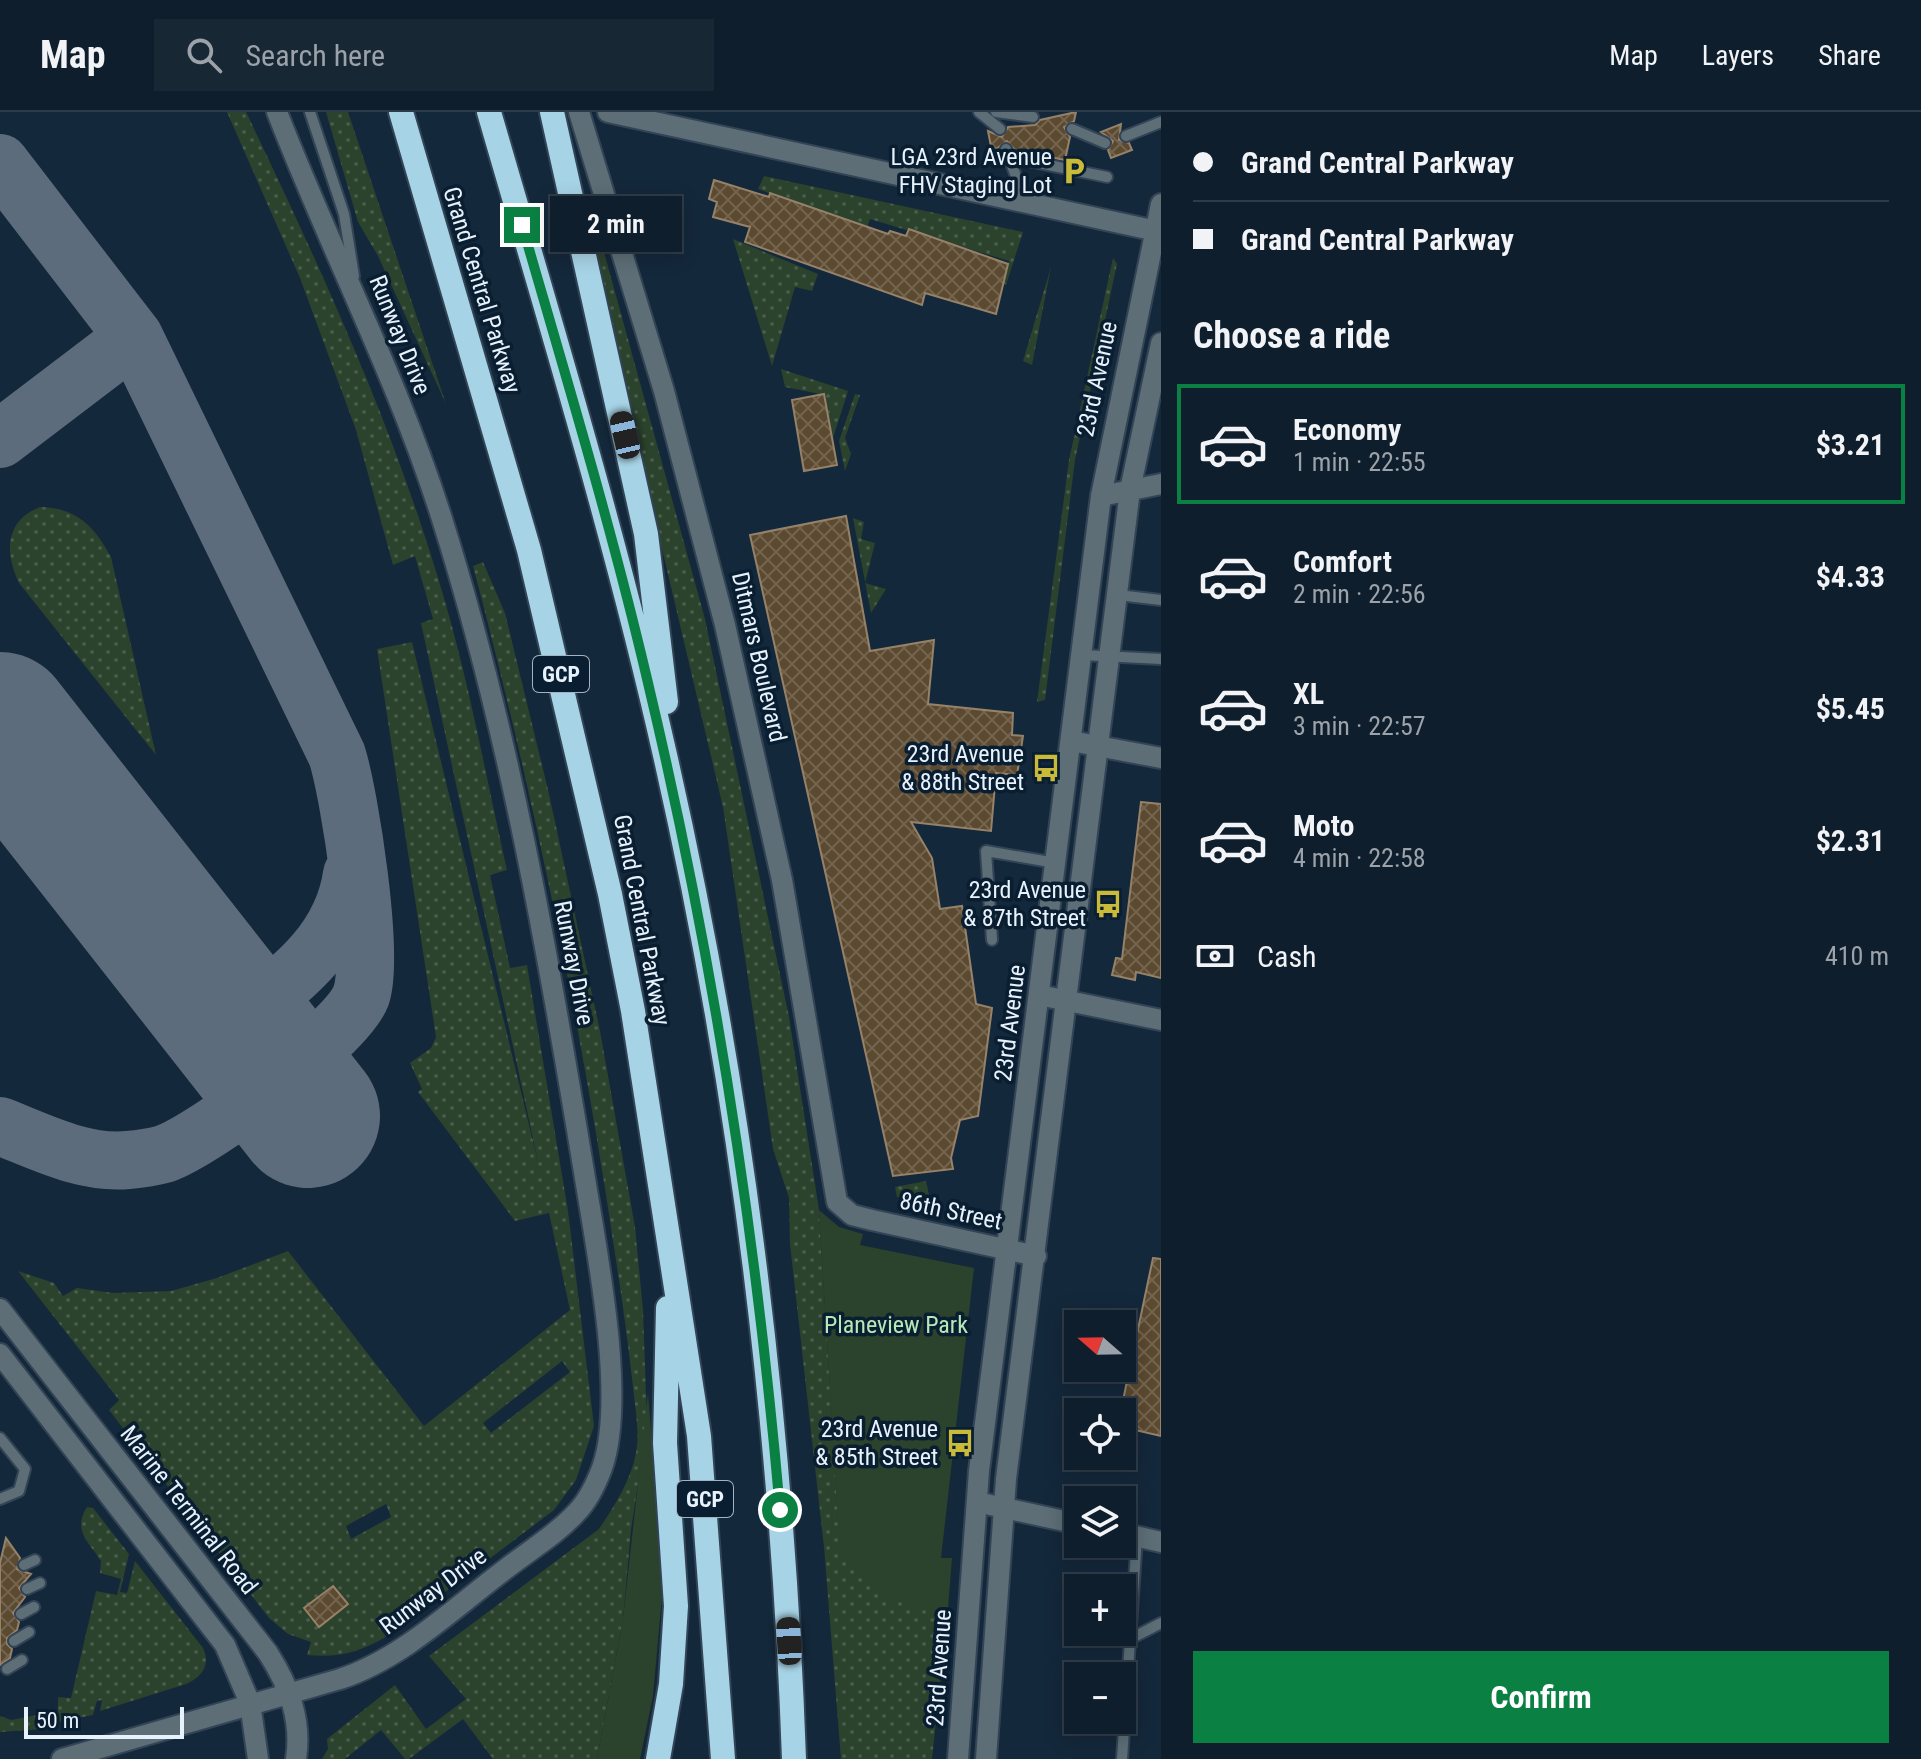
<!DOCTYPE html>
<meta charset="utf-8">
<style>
body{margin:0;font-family:"Roboto Condensed",sans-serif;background:#182734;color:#f1f3f6;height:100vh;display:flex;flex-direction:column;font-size:30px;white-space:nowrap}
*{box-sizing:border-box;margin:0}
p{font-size:26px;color:#9ba2a9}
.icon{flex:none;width:44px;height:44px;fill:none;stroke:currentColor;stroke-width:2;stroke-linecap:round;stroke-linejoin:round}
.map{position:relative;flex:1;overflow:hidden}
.sheet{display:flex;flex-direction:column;background:#0f1e2c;width:760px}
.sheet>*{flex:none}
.hud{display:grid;align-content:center;height:176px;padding:0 32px;background:#0f1e2c}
.needle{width:52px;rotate:290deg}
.tools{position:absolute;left:1064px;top:1198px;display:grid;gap:16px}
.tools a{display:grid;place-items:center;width:72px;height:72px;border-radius:0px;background:#0f1e2c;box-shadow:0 4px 20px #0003,0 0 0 2px #2f3c48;font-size:40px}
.scale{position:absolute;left:24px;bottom:20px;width:160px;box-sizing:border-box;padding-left:8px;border:4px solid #e8f2fc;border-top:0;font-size:22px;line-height:28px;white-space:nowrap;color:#e8f2fc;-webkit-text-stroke:6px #0a1e31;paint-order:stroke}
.end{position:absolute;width:36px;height:36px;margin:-18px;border:10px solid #0b8043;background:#fff;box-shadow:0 0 0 4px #fff}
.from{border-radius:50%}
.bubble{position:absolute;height:56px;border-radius:0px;background:#0f1e2c;box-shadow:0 4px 20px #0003,0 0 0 2px #2f3c48;font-size:26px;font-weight:700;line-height:56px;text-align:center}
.car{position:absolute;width:24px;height:48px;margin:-24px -12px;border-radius:10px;box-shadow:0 0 6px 2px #0007;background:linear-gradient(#222 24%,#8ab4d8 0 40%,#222 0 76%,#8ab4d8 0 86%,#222 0)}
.hud b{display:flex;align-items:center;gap:28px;height:76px;font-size:30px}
.hud b+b{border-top:2px solid #2f3c48}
.hud i{width:20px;height:20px;background:#f1f3f6}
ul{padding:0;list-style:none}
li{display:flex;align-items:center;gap:24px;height:120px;margin:0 16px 12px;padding:0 16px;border:4px solid transparent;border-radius:0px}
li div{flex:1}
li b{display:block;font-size:30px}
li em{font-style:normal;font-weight:700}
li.selected{border-color:#0b8043}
li>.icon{width:72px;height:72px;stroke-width:1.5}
h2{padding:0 32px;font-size:36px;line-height:96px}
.pay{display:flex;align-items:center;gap:20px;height:88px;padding:0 32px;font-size:30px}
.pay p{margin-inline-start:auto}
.primary-button{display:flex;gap:16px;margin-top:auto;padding:16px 32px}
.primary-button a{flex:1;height:92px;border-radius:0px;background:#0b8043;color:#fff;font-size:32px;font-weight:700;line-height:92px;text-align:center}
header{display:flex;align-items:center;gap:48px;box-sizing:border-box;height:112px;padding:0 40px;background:#0f1e2c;border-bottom:2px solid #2f3c48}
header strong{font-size:38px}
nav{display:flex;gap:44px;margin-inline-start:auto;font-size:28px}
.search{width:560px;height:72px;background:#182734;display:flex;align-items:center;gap:20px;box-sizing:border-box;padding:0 28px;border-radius:0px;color:#9ba2a9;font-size:30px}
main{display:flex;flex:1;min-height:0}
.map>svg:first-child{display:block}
.grass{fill:url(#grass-dots);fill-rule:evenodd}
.park{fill:#2b422c}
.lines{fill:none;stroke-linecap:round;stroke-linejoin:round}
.taxiway{stroke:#5c6c7c;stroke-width:58}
.runway{stroke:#5c6c7c;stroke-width:144}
.building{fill:url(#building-cross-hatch);stroke:#968268;stroke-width:2}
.service-casing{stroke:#324456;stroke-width:14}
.minor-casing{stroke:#324456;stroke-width:24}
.tertiary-casing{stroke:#324456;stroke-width:24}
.motorway-casing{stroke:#324456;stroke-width:28}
.service{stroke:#5d6e76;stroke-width:10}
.minor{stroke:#5d6e76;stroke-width:20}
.tertiary{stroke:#5d6e76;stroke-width:20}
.motorway{stroke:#a7d3e6;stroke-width:24}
.route{stroke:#0b8043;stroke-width:10}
.labels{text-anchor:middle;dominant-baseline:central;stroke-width:7;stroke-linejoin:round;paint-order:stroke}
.shield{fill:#0a1e31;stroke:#a5b2bf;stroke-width:2}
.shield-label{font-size:22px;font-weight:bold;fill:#e8f2fc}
.poi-label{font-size:24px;fill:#e8f2fc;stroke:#0a1e31;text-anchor:end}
.street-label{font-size:24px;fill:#e8f2fc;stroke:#0a1e31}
.park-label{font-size:24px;fill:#b6e8b8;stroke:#0a1e31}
</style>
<header>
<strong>Map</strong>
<div class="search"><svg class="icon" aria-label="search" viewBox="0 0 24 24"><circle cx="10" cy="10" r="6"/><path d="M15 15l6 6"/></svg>Search here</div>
<nav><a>Map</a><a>Layers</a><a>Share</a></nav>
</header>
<main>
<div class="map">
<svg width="1161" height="1647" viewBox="0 0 1161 1647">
<defs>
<pattern id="grass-dots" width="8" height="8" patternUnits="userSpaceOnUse" patternTransform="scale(2)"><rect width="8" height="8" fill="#2b422c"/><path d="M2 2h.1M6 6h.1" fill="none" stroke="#4a5e4c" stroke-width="1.8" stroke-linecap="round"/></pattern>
<pattern id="building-cross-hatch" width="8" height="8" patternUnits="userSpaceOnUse" patternTransform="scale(2)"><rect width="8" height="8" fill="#5b4930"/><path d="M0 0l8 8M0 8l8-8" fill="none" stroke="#73644f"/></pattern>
</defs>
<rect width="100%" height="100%" fill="#14283b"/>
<path class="grass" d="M 227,0 L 246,0 C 323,161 397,321 446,493 C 471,580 487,670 507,758 L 490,763 L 510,856 L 527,853 L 568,1099 L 594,1314 L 576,1368 L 554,1398 L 384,1526 C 357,1541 337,1546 307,1543 L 311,1530 L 288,1522 L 269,1506 L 109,1298 L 119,1288 L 18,1159 L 54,1171 L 63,1184 L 77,1176 L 113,1181 L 171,1179 L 217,1166 L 288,1139 L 424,1314 L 570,1198 L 549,1101 L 515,1109 L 418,980 L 422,977 L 410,951 L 431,936 L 436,925 L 377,537 L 412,530 L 539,1054 L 421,511 L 433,507 L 415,444 L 393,453 L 356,318 L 300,166 ZM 562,1249 L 570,1260 L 491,1321 L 483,1311 ZM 386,1392 L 391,1405 L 351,1427 L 346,1414 ZM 332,1474 L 347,1492 L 319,1515 L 304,1496 Z
M 326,0 L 348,0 L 446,292 L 378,144 L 358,110 Z
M 764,64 L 1023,120 L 1006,173 L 1003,171 L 1009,149 L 870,107 L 867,116 L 758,77 Z
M 588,82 L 705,507 L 789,905 L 819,1098 L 838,1406 L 902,1489 L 940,1498 L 948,1496 L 932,1647 L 841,1647 L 824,1435 L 790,1132 L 789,1086 L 773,1037 L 723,695 L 581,94 Z
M 733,127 L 818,162 L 812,179 L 795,175 L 772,254 Z
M 1113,146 L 1117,152 L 1075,348 L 1045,588 L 1037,590 L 1069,348 Z
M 1051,155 L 1032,253 L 1023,249 Z
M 781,257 L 848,279 L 833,326 L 825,283 L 785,275 Z
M 855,282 L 860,283 L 845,326 L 851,342 L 845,359 L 839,329 Z
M 40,395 C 77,396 94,414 111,445 L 156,643 L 19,471 C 5,442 4,409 40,395 Z
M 853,406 L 864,410 L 861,427 L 875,431 L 865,471 L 886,477 L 871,501 Z
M 483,450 L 505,501 L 549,682 L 600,919 L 635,1115 L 643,1198 L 647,1312 L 631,1418 L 623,1507 L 597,1647 L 493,1647 L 463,1607 L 409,1647 L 405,1647 L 381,1618 L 345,1647 L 322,1647 L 328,1637 L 327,1627 L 395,1573 L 426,1617 L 466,1587 L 429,1544 L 599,1417 C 614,1395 631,1368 636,1341 C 640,1320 635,1296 633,1275 C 628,1230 622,1186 615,1142 C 581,910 533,681 473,454 Z
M 926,1069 L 931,1092 L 897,1085 L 895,1075 Z
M 87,1395 L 93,1396 L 129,1442 L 120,1480 L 127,1481 L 135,1449 L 203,1536 C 211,1553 202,1565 186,1572 L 100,1599 L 102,1588 L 97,1589 L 93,1603 L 58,1610 L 57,1616 L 0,1620 L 0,1604 L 11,1608 L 58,1599 L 58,1585 L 71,1586 L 96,1479 L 117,1483 L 121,1467 L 100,1461 L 101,1449 C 89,1430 72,1419 87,1395 Z"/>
<path class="park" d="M 819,1098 L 839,1115 L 863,1122 L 860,1133 L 974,1156 L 941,1446 L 952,1446 L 948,1496 C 906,1506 851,1467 839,1428 Z
M 648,1280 L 663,1473 L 653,1584 L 640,1647 L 597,1647 L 623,1507 Z"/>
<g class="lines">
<path class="taxiway" d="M 0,51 L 134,225 L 337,643 C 350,685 375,846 361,884 C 346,923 205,1028 164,1042 C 153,1045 140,1047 128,1048 C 83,1052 41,1030 0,1014
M 0,327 L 134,225
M 235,911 C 288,869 342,833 352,762"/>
<path class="runway" d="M 0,612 L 308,1004"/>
</g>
<path class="building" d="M 1076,0 L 1074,9 L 1064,15 L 1070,25 L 1065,48 L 1015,38 L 1007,29 L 992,40 L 988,19 L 1002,25 L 1008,15 L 1035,13 L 1040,8 Z
M 1121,12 L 1119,28 L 1129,31 L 1132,38 L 1111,46 L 1108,38 L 1113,29 L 1101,20 Z
M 714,68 L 769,85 L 770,81 L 888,122 L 890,119 L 906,124 L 909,117 L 1008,152 L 996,202 L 925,181 L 922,193 L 745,130 L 750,115 L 713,105 L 717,90 L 709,87 Z
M 824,282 L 837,353 L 804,359 L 792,288 Z
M 846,404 L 870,539 L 934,528 L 928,592 L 1013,601 L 1012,623 L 1023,624 L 1017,663 L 996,661 L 991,719 L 911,710 L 932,746 L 940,797 L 962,794 L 976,892 L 992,896 L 978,1004 L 960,1008 L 951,1046 L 953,1057 L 893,1064 L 750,423 Z
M 1141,690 L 1161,692 L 1161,866 L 1136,860 L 1135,868 L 1112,863 L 1116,846 L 1122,847 Z
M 1153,1146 L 1161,1147 L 1161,1324 L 1122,1315 L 1122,1293 Z
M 6,1426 L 20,1446 L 17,1457 L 31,1462 L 19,1476 L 25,1485 L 13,1501 L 19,1510 L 17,1518 L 7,1526 L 7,1532 L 12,1537 L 10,1546 L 0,1553 L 0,1451 Z
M 333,1474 L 348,1492 L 319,1515 L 304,1496 Z"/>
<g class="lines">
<defs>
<path id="service" d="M 310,0 L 344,102 L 354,164
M 979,0 L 1000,17
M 996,0 L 1033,5
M 1072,17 L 1105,31
M 1126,24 L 1161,10
M 1006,37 L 1017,67 L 1012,88
M 1009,45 L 1107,65
M 1118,483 L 1161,488
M 1082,543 L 1161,547
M 992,828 L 986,739 L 1056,751
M 0,1326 L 25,1357 L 19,1379 L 0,1387
M 24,1453 L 35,1448
M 27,1477 L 40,1471
M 21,1502 L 34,1495
M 1130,1527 L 1161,1511
M 14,1529 L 29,1520
M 7,1557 L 22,1548
M 1122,1647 L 1137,1425"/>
<path id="minor" d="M 608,0 L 1161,120
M 1101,384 L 1161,372
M 1071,629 L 1161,646
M 1039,883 L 1161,908
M 977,1390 L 1078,1412
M 1122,1421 L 1161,1430
M 62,1647 L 340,1567 C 402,1547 455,1495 507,1456 C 530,1438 557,1422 576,1401 C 588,1389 596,1372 602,1356 C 627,1286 596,1136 584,1060 C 548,841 509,619 442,407 C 398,267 330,137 277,0"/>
<path id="tertiary" d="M 579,0 L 664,279 L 725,513 L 782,768 L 837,1090 L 852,1103 L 872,1108 L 1036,1144
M 0,1197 L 268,1541 C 289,1574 302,1608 296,1647
M 0,1242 L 225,1533 L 250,1591 L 258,1647
M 958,1647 L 979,1359 L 1101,384 L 1161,92
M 986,1647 L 1006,1367 L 1130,378 L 1161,231"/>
<path id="motorway" d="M 401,0 L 529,438 L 610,782 L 633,899 L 699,1324 L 723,1647
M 489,0 C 551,214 616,426 665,643 C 740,973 782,1309 794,1647
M 552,0 L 646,422 L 666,590
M 658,1647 L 671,1572 L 676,1494 L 665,1331 L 668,1196"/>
</defs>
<use href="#service" class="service-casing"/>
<use href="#minor" class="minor-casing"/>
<use href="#tertiary" class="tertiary-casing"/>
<use href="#motorway" class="motorway-casing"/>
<use href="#service" class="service"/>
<use href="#minor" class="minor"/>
<use href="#tertiary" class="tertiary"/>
<use href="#motorway" class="motorway"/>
</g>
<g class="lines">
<path class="route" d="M 522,113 C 566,265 612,417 648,571 C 713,844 756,1120 780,1398"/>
</g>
<defs>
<symbol id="parking-bare" viewBox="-9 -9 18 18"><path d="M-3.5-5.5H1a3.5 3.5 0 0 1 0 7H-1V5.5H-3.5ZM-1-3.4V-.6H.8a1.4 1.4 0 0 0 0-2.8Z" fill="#c9ba3a" stroke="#0a1e31" stroke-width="2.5" paint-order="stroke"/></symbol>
<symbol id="bus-bare" viewBox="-9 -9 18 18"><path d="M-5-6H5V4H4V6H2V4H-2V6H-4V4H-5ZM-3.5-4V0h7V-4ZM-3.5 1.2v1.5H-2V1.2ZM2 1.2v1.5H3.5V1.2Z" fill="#c9ba3a" stroke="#0a1e31" stroke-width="2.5" paint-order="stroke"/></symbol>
</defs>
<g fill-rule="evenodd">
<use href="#parking-bare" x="1054" y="39" width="40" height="40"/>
<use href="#bus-bare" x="1026" y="636" width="40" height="40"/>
<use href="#bus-bare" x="1088" y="772" width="40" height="40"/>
<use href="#bus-bare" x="940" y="1311" width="40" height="40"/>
</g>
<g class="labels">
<g class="shield">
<rect x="533" y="544" width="56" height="36" rx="6"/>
<rect x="677" y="1369" width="56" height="36" rx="6"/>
</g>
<g class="shield-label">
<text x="561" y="562">GCP</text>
<text x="705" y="1387">GCP</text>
</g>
<g class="poi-label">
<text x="1052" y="45">LGA 23rd Avenue<tspan x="1052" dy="28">FHV Staging Lot</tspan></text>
<text x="1024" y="642">23rd Avenue<tspan x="1024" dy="28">&amp; 88th Street</tspan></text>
<text x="1086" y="778">23rd Avenue<tspan x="1086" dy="28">&amp; 87th Street</tspan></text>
<text x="938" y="1317">23rd Avenue<tspan x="938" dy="28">&amp; 85th Street</tspan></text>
</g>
<g class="street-label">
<text transform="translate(482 178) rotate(73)">Grand Central Parkway</text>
<text transform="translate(400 223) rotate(68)">Runway Drive</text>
<text transform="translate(1097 267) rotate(-78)">23rd Avenue</text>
<text transform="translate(759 545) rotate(77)">Ditmars Boulevard</text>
<text transform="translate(642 808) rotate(79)">Grand Central Parkway</text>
<text transform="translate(574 851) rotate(79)">Runway Drive</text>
<text transform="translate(1010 911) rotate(-83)">23rd Avenue</text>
<text transform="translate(951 1099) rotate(12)">86th Street</text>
<text transform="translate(189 1398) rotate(52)">Marine Terminal Road</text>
<text transform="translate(433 1479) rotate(-37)">Runway Drive</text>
<text transform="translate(939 1556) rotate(-86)">23rd Avenue</text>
</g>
<g class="park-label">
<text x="896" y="1213">Planeview Park</text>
</g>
</g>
</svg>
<div class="tools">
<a><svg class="needle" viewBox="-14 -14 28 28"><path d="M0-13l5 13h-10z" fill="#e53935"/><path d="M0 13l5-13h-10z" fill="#9ba2a9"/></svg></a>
<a><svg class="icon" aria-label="locate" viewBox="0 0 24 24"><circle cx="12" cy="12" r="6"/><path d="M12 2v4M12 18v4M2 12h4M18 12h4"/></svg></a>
<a><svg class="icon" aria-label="layers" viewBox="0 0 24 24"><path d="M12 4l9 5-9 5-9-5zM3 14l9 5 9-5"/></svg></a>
<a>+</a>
<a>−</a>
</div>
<div class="scale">50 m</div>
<i class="end from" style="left:780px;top:1398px"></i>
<i class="end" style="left:522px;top:113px"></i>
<div class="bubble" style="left:550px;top:84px;width:132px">2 min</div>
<i class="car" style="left:625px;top:323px;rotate:347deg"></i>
<i class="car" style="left:789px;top:1529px;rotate:357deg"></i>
</div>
<section class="sheet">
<div class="hud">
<b><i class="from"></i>Grand Central Parkway</b>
<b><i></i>Grand Central Parkway</b>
</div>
<h2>Choose a ride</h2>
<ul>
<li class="selected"><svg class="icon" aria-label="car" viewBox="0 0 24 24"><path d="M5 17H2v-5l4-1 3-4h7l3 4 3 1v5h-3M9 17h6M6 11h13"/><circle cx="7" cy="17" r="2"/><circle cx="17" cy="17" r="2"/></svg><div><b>Economy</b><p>1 min · 22:55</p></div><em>$3.21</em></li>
<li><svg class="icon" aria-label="car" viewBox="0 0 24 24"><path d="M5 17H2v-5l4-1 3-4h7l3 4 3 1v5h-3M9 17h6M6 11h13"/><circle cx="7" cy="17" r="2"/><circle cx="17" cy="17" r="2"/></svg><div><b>Comfort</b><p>2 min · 22:56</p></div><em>$4.33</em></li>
<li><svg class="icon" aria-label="car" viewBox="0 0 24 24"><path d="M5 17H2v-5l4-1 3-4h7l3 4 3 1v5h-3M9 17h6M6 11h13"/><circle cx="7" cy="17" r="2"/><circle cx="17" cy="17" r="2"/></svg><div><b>XL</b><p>3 min · 22:57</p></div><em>$5.45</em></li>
<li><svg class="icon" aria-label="car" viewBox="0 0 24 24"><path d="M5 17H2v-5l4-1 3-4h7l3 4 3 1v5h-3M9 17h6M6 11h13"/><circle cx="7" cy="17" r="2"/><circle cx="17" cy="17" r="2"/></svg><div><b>Moto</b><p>4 min · 22:58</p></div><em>$2.31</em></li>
</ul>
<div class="pay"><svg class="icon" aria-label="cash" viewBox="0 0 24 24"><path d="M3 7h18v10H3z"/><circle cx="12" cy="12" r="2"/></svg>Cash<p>410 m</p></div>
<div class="primary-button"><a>Confirm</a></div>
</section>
</main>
